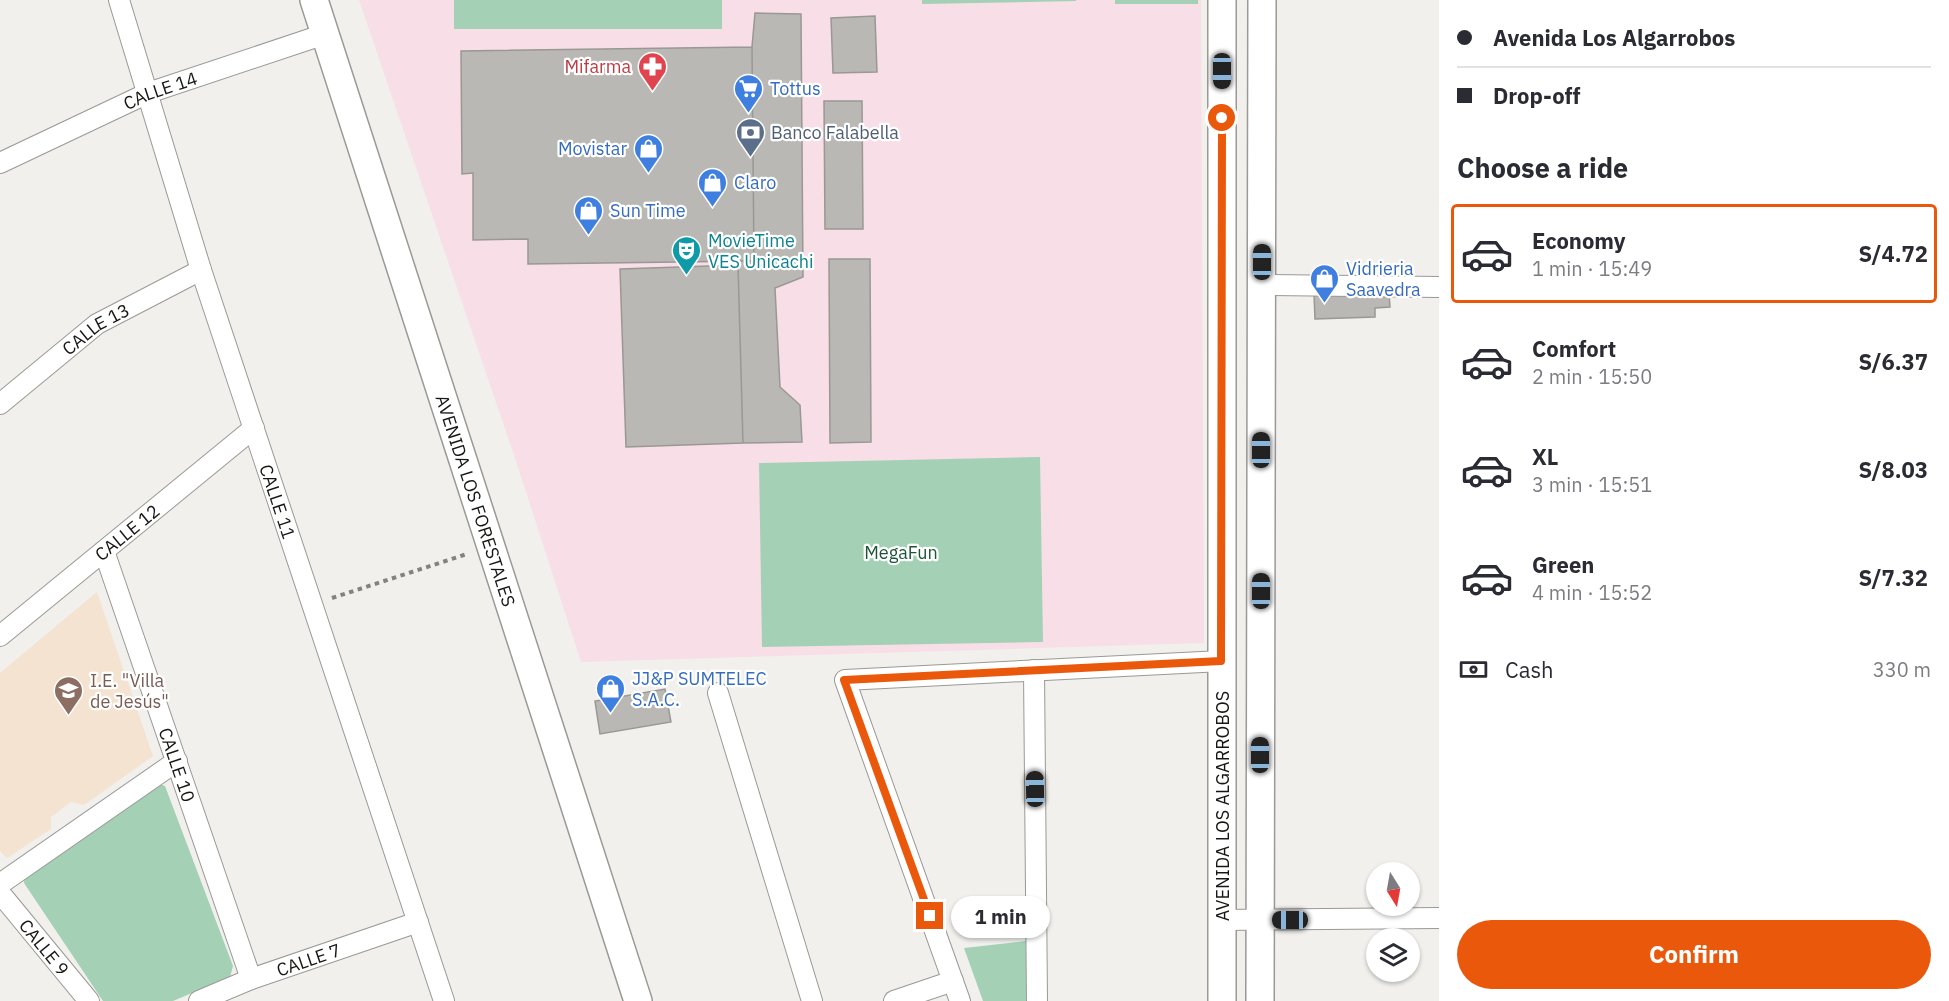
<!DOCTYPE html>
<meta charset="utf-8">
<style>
body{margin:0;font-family:"IBM Plex Sans",sans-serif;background:#f2f2f3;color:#2b2b33;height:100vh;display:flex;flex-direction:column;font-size:22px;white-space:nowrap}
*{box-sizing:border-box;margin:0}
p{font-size:20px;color:#7c7c81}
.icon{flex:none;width:33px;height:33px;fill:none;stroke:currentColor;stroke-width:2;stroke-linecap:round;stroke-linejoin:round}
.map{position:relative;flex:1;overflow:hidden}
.drawer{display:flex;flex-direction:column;background:#fff;width:510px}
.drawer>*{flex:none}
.banner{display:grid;align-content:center;height:132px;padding:0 18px;background:#fff}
.needle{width:39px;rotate:169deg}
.tools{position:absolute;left:1366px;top:862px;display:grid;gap:12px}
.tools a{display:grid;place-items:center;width:54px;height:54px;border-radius:50%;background:#fff;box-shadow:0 2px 4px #0004;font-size:30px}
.end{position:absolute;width:27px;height:27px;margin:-14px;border:8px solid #ea580c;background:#fff;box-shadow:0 0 0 3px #fff}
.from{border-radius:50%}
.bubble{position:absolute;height:42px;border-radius:21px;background:#fff;box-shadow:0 2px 4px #0004;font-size:20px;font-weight:700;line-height:42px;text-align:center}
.car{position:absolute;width:18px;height:36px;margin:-18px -9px;border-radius:8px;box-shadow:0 0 4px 2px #0007;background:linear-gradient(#222 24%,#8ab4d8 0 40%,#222 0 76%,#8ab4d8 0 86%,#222 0)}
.banner b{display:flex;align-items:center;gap:21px;height:57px;font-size:22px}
.banner b+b{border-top:2px solid #e1e1e2}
.banner i{width:15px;height:15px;background:#2b2b33}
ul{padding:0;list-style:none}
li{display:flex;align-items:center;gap:18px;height:99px;margin:0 12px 9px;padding:0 6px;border:3px solid transparent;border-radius:6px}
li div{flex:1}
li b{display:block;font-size:22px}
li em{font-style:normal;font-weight:700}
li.on{border-color:#ea580c}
li>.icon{width:54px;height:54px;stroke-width:1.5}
h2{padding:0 18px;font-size:27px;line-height:72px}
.pay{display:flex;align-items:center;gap:15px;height:66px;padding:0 18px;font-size:22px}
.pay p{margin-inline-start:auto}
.action{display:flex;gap:12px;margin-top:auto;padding:12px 18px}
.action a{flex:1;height:69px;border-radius:36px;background:#ea580c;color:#fff;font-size:24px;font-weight:700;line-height:69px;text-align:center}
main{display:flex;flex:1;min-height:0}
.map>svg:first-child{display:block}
.commercial{fill:#f8dee7}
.education{fill:#f4e3d1}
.green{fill:#a4d1b5}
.building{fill:#b9b8b4;stroke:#999894;stroke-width:1.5}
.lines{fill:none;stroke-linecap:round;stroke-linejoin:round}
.street-casing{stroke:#9a9996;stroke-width:22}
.secondary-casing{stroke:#9a9996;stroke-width:30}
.path{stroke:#83827f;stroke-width:4;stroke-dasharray:4.5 4.5;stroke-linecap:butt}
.street{stroke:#fff;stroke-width:20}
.secondary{stroke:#fff;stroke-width:27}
.route{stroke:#ea580c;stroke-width:8}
.labels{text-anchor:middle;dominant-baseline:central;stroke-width:4.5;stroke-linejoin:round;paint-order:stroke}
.health-label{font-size:18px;fill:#be3a42;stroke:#fff;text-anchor:end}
.shop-label{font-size:18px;fill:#366cbe;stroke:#fff;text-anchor:start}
.street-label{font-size:18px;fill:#161614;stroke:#fff}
.service-label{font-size:18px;fill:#4e5e75;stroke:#fff;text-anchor:start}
.culture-label{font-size:18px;fill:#0d838f;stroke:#fff;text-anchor:start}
.park-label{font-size:18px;fill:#1d5538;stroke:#fff}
.education-label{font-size:18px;fill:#785e54;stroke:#fff;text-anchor:start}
</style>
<main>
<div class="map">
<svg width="1439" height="1001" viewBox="0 0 1439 1001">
<rect width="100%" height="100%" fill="#f1f0ec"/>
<path class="commercial" d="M 359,0 L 1201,0 L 1204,643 L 581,662 L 516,461 Z"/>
<path class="education" d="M 97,592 L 153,756 L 84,805 L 71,802 L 51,817 L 51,829 L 7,858 L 0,851 L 0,673 Z"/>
<path class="green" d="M 454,0 L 722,0 L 722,29 L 454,29 Z
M 922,0 L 1076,0 L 1076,1 L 922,4 Z
M 1115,0 L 1198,0 L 1198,4 L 1115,4 Z
M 1040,457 L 1043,642 L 762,647 L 759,463 Z
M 157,783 L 165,786 L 233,966 L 230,977 L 173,1001 L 103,1001 L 24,883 L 25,874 Z
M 1026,941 L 1026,1001 L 983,1001 L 964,948 Z"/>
<path class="building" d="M 755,13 L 801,14 L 803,277 L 775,288 L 780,387 L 800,405 L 802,442 L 743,443 L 738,265 L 738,261 L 754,261 L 752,47 Z
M 875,16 L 877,72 L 833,73 L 831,18 Z
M 752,47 L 754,261 L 528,264 L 528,239 L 473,240 L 473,173 L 462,174 L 461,51 Z
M 824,101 L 862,101 L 863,229 L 825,229 Z
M 829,259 L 870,259 L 871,442 L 830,443 Z
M 738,265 L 743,443 L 626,447 L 620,269 Z
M 1389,293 L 1390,307 L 1375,308 L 1375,317 L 1315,319 L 1314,294 Z
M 665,689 L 671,722 L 600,734 L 595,701 Z"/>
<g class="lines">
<defs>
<g id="street">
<path id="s1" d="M 119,0 L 201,270 L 444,1001"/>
<path id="s2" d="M 0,163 L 148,93 L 325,34"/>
<path d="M 1262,285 L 1439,287"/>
<path id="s3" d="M 0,404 L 97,324 L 201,270"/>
<path id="s4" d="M 104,551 L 251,979"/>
<path id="s5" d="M 0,636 L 254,428"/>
<path d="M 1034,670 L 1037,1001"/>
<path d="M 718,693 L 812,1001"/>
<path d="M 0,884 L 177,761"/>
<path id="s6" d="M 0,893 L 89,1001"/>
<path d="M 1222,920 L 1439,918"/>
<path id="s7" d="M 199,1001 L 251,979 L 418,922"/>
<path d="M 894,1001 L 953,981"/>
<path d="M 960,1001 L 845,680 L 1222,661"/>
</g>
<g id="secondary">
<path id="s8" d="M 314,0 L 638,1001"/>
<path d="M 1222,1001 L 1222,0"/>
<path d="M 1260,1001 L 1262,0"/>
</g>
</defs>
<use href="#street" class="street-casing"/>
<use href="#secondary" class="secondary-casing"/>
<path class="path" d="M 332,598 L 467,554"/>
<use href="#street" class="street"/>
<use href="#secondary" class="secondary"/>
</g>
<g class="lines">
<path class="route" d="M 930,916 L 844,680 L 1221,661 L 1222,118"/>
</g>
<defs>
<symbol id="pharmacy-pin" viewBox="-11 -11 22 30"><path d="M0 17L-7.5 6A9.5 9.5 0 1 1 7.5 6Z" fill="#e0444e" stroke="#fff"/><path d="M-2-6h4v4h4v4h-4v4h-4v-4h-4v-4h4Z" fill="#fff"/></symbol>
<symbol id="supermarket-pin" viewBox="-11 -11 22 30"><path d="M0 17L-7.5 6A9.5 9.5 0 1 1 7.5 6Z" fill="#3f7fe0" stroke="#fff"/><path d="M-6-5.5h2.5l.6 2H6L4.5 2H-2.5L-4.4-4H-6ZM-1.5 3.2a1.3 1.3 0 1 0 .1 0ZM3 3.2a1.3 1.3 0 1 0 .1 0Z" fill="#fff"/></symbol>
<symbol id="bank-pin" viewBox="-11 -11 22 30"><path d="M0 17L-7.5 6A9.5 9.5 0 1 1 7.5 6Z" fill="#5c6f8a" stroke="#fff"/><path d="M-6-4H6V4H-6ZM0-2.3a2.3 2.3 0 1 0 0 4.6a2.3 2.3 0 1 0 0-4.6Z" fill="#fff"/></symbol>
<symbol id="shop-pin" viewBox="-11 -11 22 30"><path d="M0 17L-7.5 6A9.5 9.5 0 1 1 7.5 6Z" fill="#3f7fe0" stroke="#fff"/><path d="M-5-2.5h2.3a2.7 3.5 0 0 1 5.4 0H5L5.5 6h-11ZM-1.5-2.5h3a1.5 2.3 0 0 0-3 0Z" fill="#fff"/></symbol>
<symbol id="theatre-pin" viewBox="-11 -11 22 30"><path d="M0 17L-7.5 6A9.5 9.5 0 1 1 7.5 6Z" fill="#0f9aa8" stroke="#fff"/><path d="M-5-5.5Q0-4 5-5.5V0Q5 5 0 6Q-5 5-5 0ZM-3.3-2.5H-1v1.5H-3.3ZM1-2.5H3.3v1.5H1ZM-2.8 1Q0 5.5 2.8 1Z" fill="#fff"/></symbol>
<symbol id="school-pin" viewBox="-11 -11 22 30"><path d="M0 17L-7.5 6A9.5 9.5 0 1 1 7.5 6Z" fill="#8d6e63" stroke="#fff"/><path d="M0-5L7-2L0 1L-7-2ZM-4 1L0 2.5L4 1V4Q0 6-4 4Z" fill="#fff"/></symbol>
</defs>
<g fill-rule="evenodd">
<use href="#pharmacy-pin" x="636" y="50" width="33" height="45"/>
<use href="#supermarket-pin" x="732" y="72" width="33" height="45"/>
<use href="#bank-pin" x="734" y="116" width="33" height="45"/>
<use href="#shop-pin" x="632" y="132" width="33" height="45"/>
<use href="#shop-pin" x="696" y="166" width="33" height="45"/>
<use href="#shop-pin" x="572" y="194" width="33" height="45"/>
<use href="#theatre-pin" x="670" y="234" width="33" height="45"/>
<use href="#shop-pin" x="1308" y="262" width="33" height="45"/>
<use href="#shop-pin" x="594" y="672" width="33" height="45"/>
<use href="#school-pin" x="52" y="674" width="33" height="45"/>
</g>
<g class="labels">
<g class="health-label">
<text x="631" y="66">Mifarma</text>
</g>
<g class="shop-label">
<text x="770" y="88">Tottus</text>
<text x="627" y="148" text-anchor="end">Movistar</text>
<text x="734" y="182">Claro</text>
<text x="610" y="210">Sun Time</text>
<text x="1346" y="268">Vidrieria<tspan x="1346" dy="21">Saavedra</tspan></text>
<text x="632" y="678">JJ&amp;P SUMTELEC<tspan x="632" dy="21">S.A.C.</tspan></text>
</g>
<g class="street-label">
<text stroke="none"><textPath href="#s2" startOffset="176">CALLE 14</textPath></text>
<text stroke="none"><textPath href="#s3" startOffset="122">CALLE 13</textPath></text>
<text stroke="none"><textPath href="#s8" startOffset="526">AVENIDA LOS FORESTALES</textPath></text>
<text stroke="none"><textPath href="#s1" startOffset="526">CALLE 11</textPath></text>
<text stroke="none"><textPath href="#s5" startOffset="164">CALLE 12</textPath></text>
<text stroke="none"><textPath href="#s4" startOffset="226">CALLE 10</textPath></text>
<text transform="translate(1222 806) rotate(-90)">AVENIDA LOS ALGARROBOS</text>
<text stroke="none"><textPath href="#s6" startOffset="70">CALLE 9</textPath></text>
<text stroke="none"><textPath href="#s7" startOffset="117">CALLE 7</textPath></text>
</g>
<g class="service-label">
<text x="771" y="132">Banco Falabella</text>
</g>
<g class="culture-label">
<text x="708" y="240">MovieTime<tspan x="708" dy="21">VES Unicachi</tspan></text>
</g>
<g class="park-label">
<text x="901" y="552">MegaFun</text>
</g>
<g class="education-label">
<text x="90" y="680">I.E. "Villa<tspan x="90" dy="21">de Jesús"</tspan></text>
</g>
</g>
</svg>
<div class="tools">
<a><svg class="needle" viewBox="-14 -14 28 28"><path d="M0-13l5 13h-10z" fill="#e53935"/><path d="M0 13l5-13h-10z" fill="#7c7c81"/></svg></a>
<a><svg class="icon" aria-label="layers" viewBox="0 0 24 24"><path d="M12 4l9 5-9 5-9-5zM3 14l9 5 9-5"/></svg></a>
</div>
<i class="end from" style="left:1222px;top:118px"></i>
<i class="end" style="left:930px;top:916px"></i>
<div class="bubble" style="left:951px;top:896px;width:99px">1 min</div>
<i class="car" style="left:1222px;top:71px;rotate:180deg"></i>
<i class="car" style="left:1262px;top:262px;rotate:0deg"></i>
<i class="car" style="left:1261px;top:450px;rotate:0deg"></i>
<i class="car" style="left:1261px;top:591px;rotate:0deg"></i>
<i class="car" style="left:1260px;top:755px;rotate:0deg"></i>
<i class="car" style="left:1035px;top:789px;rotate:359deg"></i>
<i class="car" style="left:1290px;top:920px;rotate:270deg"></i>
</div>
<section class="drawer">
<div class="banner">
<b><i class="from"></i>Avenida Los Algarrobos</b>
<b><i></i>Drop-off</b>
</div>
<h2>Choose a ride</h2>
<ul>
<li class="on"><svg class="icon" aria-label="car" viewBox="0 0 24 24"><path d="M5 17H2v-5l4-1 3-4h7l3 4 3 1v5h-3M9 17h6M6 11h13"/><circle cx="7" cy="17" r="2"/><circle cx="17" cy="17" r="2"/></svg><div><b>Economy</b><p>1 min · 15:49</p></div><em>S/4.72</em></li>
<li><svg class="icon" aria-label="car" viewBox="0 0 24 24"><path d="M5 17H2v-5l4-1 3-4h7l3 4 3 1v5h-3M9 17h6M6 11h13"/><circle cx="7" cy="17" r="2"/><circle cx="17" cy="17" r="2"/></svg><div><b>Comfort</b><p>2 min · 15:50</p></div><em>S/6.37</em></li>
<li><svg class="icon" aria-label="car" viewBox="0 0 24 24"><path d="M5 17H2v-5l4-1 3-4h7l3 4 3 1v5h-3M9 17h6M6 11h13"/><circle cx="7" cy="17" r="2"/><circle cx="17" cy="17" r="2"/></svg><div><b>XL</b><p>3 min · 15:51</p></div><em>S/8.03</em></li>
<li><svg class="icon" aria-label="car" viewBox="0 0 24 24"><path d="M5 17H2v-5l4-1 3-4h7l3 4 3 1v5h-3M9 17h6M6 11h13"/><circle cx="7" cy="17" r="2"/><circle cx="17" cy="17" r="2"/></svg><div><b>Green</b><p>4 min · 15:52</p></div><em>S/7.32</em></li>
</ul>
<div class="pay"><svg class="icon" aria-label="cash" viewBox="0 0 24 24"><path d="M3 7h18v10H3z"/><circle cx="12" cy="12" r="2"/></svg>Cash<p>330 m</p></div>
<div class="action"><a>Confirm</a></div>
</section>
</main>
